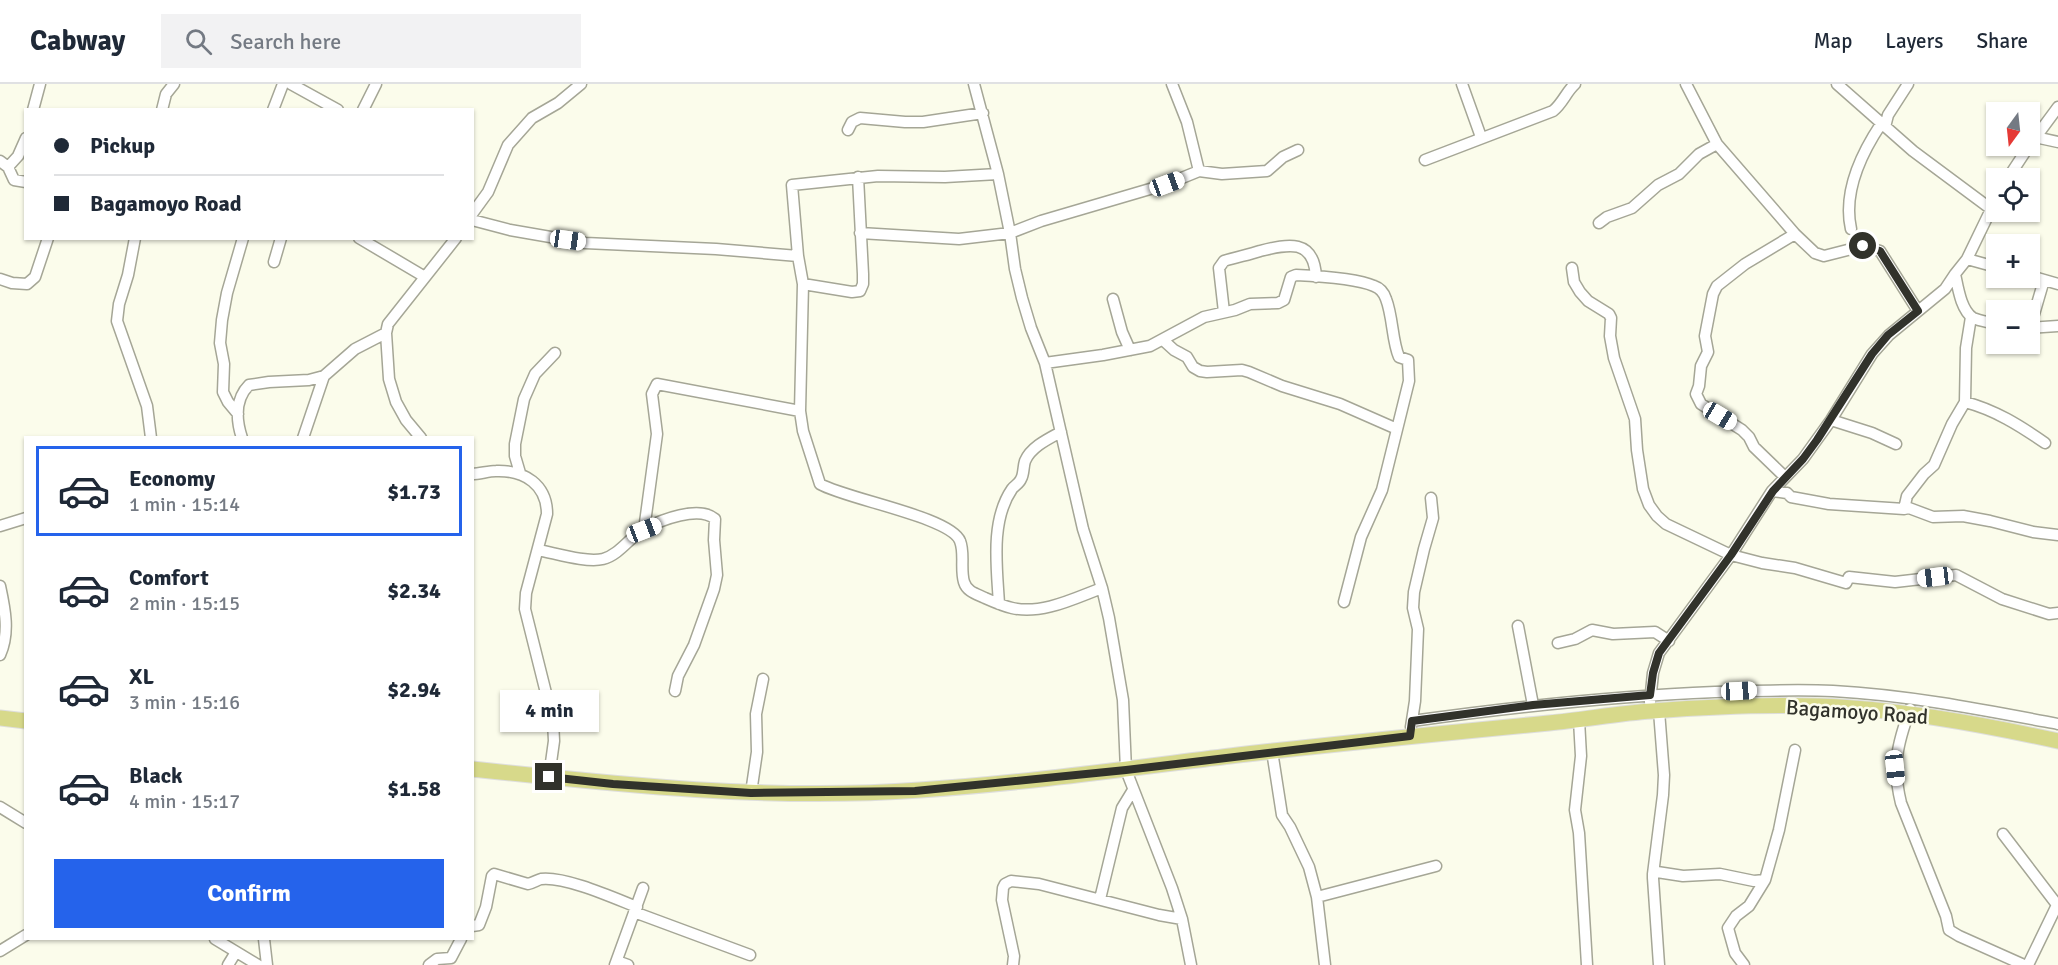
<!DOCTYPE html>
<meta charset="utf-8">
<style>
body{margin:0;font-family:Signika,sans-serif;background:#f2f2f3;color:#1f2937;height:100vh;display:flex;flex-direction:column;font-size:22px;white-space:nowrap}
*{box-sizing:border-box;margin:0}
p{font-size:20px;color:#747a83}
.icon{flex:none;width:33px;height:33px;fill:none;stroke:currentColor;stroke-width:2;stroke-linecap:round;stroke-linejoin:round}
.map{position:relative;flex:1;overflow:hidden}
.details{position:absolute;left:24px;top:352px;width:450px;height:504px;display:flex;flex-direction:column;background:#fff;border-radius:0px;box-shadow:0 2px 4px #0004}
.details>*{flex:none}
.guide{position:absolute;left:24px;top:24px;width:450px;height:132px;border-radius:0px;box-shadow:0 2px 4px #0004;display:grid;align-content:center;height:132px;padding:0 30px;background:#fff}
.needle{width:39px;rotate:195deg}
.controls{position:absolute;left:1986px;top:18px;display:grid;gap:12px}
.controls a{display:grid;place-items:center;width:54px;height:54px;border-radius:0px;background:#fff;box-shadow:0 2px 4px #0004;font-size:30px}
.end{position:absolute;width:27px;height:27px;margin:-14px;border:8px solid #31322b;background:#fff;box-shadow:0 0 0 3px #fff}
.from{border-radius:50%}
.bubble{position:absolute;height:42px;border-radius:0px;background:#fff;box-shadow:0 2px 4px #0004;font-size:20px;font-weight:800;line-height:42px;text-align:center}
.car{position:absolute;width:18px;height:36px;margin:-18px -9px;border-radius:8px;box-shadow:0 0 4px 2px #0007;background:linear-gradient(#fff 24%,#345 0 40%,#fff 0 76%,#345 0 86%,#fff 0)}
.guide b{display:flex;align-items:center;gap:21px;height:57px;font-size:22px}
.guide b+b{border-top:2px solid #e0e1e3}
.guide i{width:15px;height:15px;background:#1f2937}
ul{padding:10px 0 0;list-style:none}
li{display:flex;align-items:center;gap:18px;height:90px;margin:0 12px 9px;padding:0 18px;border:3px solid transparent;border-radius:0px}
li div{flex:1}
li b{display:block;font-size:22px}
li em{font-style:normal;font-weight:800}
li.selected{border-color:#2563eb}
li>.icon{width:54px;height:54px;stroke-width:1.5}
.primary-button{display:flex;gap:12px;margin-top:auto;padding:12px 30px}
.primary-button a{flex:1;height:69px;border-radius:0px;background:#2563eb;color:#fff;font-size:24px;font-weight:800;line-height:69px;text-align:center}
header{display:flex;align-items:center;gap:36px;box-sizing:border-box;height:84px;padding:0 30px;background:#fff;border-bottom:2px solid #e0e1e3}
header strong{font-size:28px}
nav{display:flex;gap:33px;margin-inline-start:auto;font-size:21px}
.search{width:420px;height:54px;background:#f2f2f3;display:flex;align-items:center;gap:15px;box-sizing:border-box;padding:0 21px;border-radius:0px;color:#747a83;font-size:22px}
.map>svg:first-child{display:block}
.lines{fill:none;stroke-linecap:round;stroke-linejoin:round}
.minor-casing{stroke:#a5a696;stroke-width:13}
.highway-casing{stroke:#dededd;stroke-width:17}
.minor{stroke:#fff;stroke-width:10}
.highway{stroke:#d7d98a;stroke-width:15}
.route{stroke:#31322b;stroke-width:8}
.labels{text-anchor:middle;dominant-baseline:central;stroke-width:5;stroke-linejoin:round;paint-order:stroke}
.street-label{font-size:21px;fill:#31322b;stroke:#fbfceb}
</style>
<header>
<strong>Cabway</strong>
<div class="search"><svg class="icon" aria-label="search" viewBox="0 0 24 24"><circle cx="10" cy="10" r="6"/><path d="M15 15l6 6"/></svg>Search here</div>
<nav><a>Map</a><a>Layers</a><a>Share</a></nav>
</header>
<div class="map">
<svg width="2058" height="881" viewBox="0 0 2058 881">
<rect width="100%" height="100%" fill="#fbfceb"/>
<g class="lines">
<defs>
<path id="minor" d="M 291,0 L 338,26
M 974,0 L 998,90 L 1010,149 L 1015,185 L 1022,214 L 1031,244 L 1045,279 L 1083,445 L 1102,504 L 1109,534 L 1123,616 L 1126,686 L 1172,804 L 1182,835 L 1191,881
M 1172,0 L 1187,38 L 1199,87
M 1462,0 L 1481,53
M 1686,0 L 1717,60 L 1795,150 L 1815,169 L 1824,172 L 1863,162 L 1880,167 L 1918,227
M 1837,0 L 1913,67 L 1991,125
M 33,26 L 40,0
M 162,26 L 166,10 L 174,0
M 273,26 L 283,0
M 363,26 L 376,0
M 1885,43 L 1888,31 L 1908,0
M 848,46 L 852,38 L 860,34 L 905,38 L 923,38 L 983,29
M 2035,53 L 2058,58
M 2030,61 L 2058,23
M 1425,76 L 1553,27 C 1563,19 1566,8 1575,0
M 0,77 L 8,83 L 14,96 L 26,98
M 8,83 L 18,72 L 26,54
M 998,90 L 945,93 L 878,92 L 792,101 L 798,172 L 803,200 L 800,327 L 803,347 L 820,400 C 846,415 951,433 960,457 C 965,469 960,485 964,498 C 967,508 977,510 985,514 C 994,518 1003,522 1012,524 C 1042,531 1075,514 1102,504
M 2008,94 L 2029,62
M 472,130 L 488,108 L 508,61 L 532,34 L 558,19 L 581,0
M 472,136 L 510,146 L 585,159 L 716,165 L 798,172
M 1599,139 L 1607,133 L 1632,124 L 1658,101 L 1679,90 L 1699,70 L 1717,60
M 1851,145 C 1843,109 1861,70 1881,40
M 860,149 L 959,155 L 1010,149 L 1041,137 L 1167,100 L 1199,87 L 1222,90 L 1267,87 L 1283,73 L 1298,66
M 135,154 L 128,191 L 119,220 L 117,237 L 147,322 L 151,354
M 359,154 L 425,193
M 1967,175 L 1996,183
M 274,178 L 281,154
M 1572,184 L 1574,198 L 1580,208 L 1588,217 L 1609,230 L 1611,234 L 1610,252 L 1614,274 L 1635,335 L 1637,366 L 1643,405 L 1649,421 L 1657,432 L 1666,440 L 1731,471 L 1762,479 L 1795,484 L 1846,499 L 1849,493 L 1895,498 L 1956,491 L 2002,515 L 2049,530 L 2058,529
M 1955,190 C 1958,204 1961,226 1973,234 C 1980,237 1989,238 1996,240
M 2030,192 L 2058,200
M 0,195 L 12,199 L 27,200 L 35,193 L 48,154
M 803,200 L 852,208 L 860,207 L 863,200 L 863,190 L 858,93
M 1113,215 L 1122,248 L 1130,266
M 1224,228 L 1219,184 L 1224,177 C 1236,173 1248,171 1260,167 C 1288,160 1314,154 1316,193
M 2030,244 L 2044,196
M 2030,244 L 2058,242
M 1163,256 L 1174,266 L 1187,273 L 1193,283 L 1200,287 L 1207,288 L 1242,286 L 1249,288 L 1282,302 L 1340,320 L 1397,345
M 1045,279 L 1103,271 L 1150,262 L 1204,233 L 1235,226 L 1250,220 L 1278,219 L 1284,216 L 1291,193 L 1296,191 C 1317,192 1356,194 1374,202 C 1380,204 1384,209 1386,215 C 1393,233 1392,257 1399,273 L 1408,276 L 1409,297 L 1382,406 L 1361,453 L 1344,518
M 1965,318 C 1995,326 2019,341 2045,359
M 238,330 L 228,318 L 223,308 L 224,280 L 220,259 L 222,236 L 227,209 L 243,154
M 1831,336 L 1872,349 L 1896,360
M 242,354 C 236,336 235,315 249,301 L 269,298 L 309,296 L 324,292 L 355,265 L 386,249
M 303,354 L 324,292
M 421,354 L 406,336 L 396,318 L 389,295 L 386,249 L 388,240 L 456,154
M 520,389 L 515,372 L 515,360 L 524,315 L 535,290 L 555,269
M 472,390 C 480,390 488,387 496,387 C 525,386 547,401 547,430 L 526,509 L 525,525 L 553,637 L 554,657 L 549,693
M 1785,393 L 1754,363 L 1749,353 L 1742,346 L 1701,320 L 1696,310 L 1699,302 L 1701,282 L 1708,268 L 1705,252 L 1713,210 L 1717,202 L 1745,180 L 1795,150
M 1772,407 L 1787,409 L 1791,413 L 1829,420 L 1904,425 L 1909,424 L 1933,433 L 1963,432 L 1990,437 L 2033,448 L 2058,451
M 1904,425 L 1907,412 L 1924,390 L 1934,381 L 1952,340 L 1965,318 L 1966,264 L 1971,233
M 0,442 L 26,434
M 644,446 L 657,350 L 652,310 L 657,300 L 800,327
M 538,466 C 555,469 586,479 603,475 C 619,471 630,453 644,445 C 661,436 699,421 715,435 L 714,456 L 717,491 L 714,505 L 694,561 L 678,592 L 675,607
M 0,502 C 5,525 10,549 0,571
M 999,520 C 997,484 990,437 1012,405 C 1014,402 1019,400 1021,395 C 1024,390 1023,383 1025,377 C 1031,363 1048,355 1061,348
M 1518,542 L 1533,621
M 1558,559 L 1575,555 L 1592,546 L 1613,550 L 1655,548 L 1669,557
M 1650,618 L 1653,589 L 1659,569 L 1731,471 L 1772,407 L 1803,375 L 1831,336 L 1872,270 L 1889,251 L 1945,205 L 1955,190 L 1967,175 L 1996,115
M 1910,625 C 1897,661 1892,682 1901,719 L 1946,832 L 1949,846 L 1959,852 L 2024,881
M 1579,636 L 1581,672 L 1575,726 L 1579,749 L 1587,881
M 1412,637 C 1513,623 1613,612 1715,608 C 1755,607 1794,605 1833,607 C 1908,611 1984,626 2058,640
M 1411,643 L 1415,617 L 1418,545 L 1413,524 L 1414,508 L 1424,465 L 1433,434 L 1431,414
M 1272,667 L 1282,731 L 1290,743 L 1309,783 L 1317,813 L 1325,881
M 751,709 L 757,668 L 756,630 L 763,595
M 0,723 L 26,739
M 2003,750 L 2058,822
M 1653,790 L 1663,711 L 1664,691 L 1659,627
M 1765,796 L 1779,746 L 1795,666
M 1317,813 L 1436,782
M 1100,815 L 1122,724 L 1133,706
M 634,828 L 750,871
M 472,842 L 479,841 L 486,823 L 492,792 L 494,790 L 528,800 C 533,799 537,796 541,795 C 565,792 614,814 637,823
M 215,855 L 258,881
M 264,855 L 267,881
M 0,867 L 26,851
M 617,877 L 628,881
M 228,881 L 236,868
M 429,881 L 437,875 L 451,874 L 461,855
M 615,881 L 643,804
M 1013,881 L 1014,872 L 1002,816 L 1003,804 L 1005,800 L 1011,797 L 1039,800 L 1159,831 L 1182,835
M 1659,881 L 1653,794 L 1653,790 L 1657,788 L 1683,792 L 1720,790 L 1754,797 L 1765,796 L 1749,822 L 1736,832 L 1728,844 L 1735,869 L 1744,881
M 2028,881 L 2058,819"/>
<path id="highway" d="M 0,634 L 26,637
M 472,685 C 621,701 771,717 920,706 C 1027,699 1132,684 1238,671 C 1342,659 1445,649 1549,639 C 1584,636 1618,629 1652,627 C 1719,622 1786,619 1853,624 C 1922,629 1990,642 2058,657"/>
</defs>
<use href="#minor" class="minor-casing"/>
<use href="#highway" class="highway-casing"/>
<use href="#minor" class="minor"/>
<use href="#highway" class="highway"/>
</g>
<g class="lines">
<path class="route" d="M 549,693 L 613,700 L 751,709 L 915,707 L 1126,686 L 1410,652 L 1412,637 L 1533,621 L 1650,611 L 1653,589 L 1659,569 L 1731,471 L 1773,407 L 1803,375 L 1817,356 L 1872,270 L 1888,251 L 1918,227 L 1880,167 L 1863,162"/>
</g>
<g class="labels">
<g class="street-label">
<text transform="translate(1857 628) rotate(4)">Bagamoyo Road</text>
</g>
</g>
</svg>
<div class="controls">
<a><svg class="needle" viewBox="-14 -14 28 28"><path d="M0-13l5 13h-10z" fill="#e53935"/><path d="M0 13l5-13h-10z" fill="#747a83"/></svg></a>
<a><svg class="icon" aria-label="locate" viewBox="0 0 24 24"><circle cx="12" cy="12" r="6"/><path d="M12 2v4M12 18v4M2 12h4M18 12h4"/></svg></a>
<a>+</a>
<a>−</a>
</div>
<i class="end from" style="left:1863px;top:162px"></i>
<i class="end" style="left:549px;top:693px"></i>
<div class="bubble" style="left:500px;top:606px;width:99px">4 min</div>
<i class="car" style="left:1167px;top:100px;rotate:70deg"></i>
<i class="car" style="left:568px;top:156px;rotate:98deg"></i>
<i class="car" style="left:1720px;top:332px;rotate:121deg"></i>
<i class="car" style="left:644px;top:446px;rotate:69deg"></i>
<i class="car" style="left:1935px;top:493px;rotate:263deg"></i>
<i class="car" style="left:1739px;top:607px;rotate:87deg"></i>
<i class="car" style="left:1895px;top:684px;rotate:174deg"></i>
<div class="guide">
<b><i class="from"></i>Pickup</b>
<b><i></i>Bagamoyo Road</b>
</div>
<section class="details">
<ul>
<li class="selected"><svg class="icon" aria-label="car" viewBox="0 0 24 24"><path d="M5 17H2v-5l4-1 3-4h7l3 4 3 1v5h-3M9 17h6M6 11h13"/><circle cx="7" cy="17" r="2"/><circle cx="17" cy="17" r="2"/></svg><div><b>Economy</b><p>1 min · 15:14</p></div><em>$1.73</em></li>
<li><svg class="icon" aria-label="car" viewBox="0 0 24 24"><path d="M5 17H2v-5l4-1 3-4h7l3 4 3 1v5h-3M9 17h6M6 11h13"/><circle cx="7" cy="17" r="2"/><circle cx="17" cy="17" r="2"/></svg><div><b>Comfort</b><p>2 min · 15:15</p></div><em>$2.34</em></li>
<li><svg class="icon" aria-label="car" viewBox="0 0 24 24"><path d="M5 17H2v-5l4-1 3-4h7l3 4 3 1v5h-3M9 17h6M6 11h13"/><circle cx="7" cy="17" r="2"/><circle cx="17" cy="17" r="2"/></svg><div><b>XL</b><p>3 min · 15:16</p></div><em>$2.94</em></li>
<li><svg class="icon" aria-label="car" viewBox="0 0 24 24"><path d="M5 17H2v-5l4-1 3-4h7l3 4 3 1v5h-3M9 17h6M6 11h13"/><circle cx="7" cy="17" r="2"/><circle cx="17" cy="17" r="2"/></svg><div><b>Black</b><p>4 min · 15:17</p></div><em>$1.58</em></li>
</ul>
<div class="primary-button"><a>Confirm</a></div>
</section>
</div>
